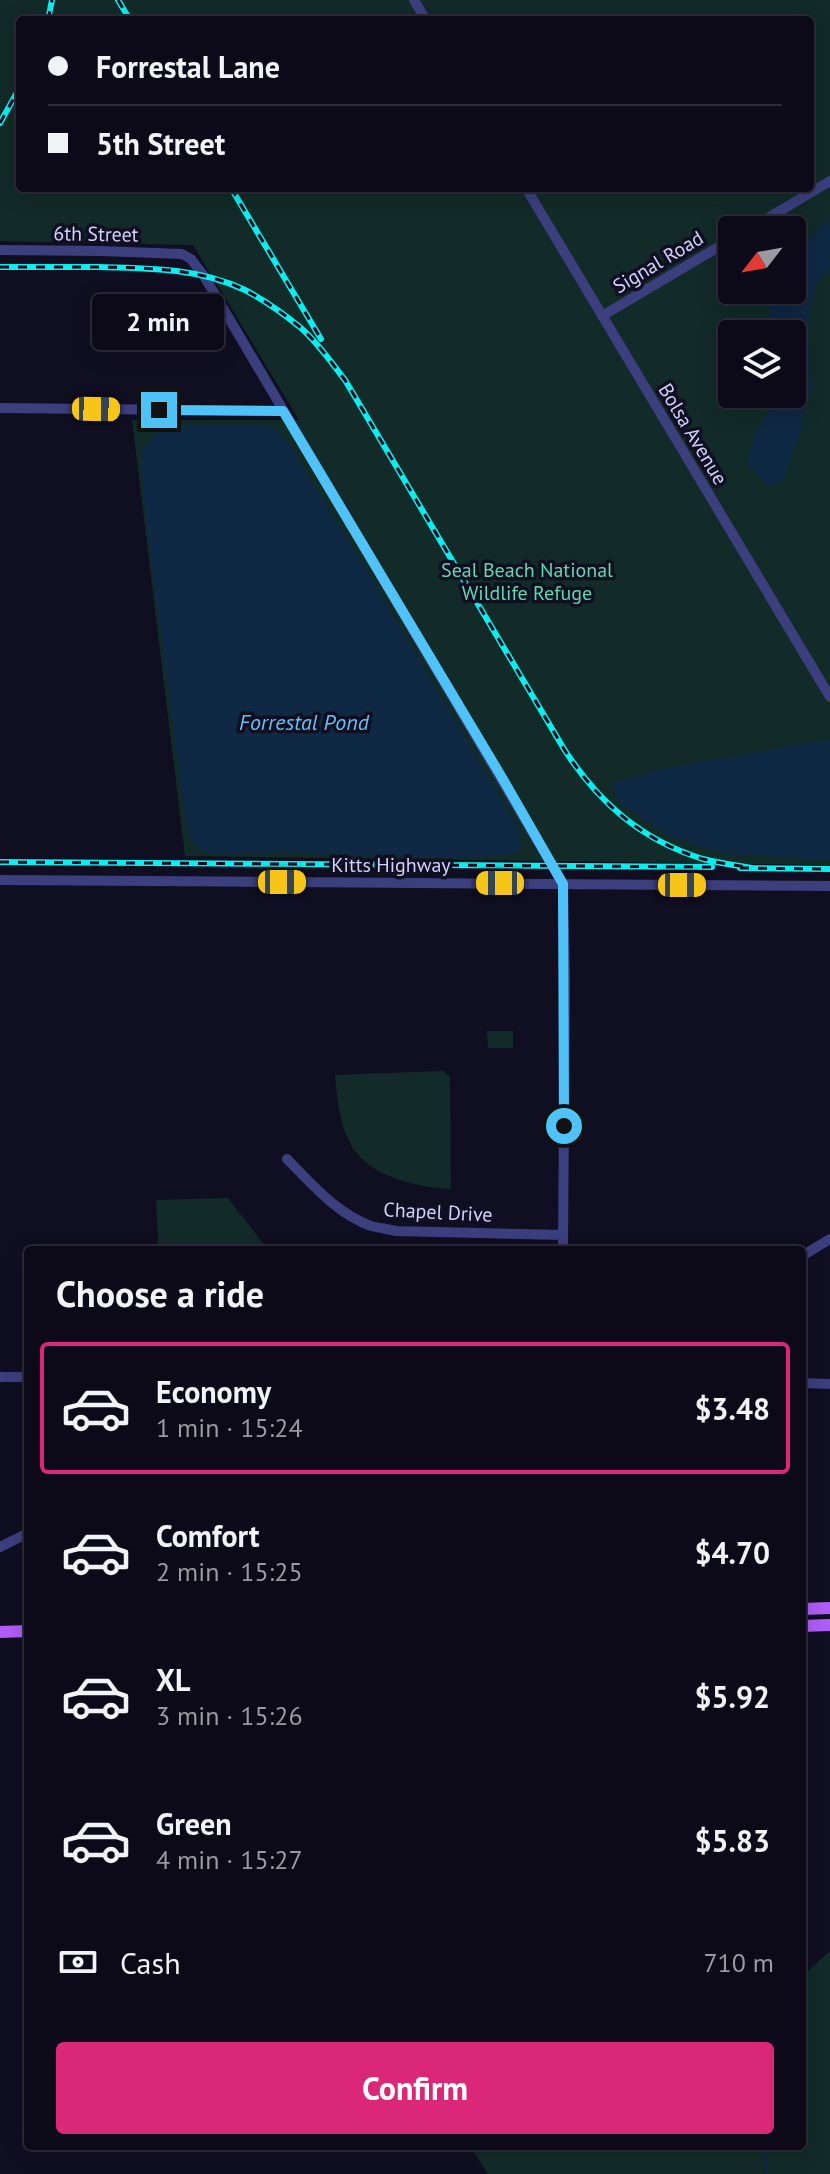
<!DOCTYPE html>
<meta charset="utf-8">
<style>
body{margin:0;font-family:"PT Sans",sans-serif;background:#151322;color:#f1f3f6;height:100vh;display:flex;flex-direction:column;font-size:30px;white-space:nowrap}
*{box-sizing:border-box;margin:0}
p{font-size:26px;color:#9a9aa2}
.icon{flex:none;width:44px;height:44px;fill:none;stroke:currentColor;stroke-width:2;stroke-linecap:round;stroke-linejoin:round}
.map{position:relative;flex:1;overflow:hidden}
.side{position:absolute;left:24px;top:1246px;width:782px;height:904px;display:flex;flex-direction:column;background:#0c0a19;border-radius:8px;box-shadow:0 4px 20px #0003,0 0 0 2px #2c2b38}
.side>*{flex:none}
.banner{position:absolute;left:16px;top:16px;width:798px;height:176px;border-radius:8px;box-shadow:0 4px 20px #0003,0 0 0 2px #2c2b38;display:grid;align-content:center;height:176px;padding:0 32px;background:#0c0a19}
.needle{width:52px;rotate:239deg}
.tools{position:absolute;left:718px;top:216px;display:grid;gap:16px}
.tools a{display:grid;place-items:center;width:88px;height:88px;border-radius:8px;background:#0c0a19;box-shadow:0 4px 20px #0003,0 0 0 2px #2c2b38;font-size:40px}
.end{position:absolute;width:36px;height:36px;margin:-18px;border:10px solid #4fc3f7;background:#111;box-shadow:0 0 0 4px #111}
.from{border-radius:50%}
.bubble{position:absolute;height:56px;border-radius:8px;background:#0c0a19;box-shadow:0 4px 20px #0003,0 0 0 2px #2c2b38;font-size:26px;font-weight:700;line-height:56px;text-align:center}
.car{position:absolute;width:24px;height:48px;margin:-24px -12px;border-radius:10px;box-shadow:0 0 6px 2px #0007;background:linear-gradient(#f5c518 24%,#345 0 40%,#f5c518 0 76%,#345 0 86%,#f5c518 0)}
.banner b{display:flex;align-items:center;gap:28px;height:76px;font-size:30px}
.banner b+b{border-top:2px solid #2c2b38}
.banner i{width:20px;height:20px;background:#f1f3f6}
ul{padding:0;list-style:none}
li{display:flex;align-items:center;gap:24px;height:132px;margin:0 16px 12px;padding:0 16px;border:4px solid transparent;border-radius:8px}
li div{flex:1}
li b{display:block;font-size:30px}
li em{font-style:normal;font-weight:700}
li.selected{border-color:#db2777}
li>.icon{width:72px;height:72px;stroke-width:1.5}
h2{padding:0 32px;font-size:36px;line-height:96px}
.pay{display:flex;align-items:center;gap:20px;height:88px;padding:0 32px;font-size:30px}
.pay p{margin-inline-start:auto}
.cta{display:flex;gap:16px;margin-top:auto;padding:16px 32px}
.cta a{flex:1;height:92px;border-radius:8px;background:#db2777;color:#fff;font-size:32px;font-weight:700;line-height:92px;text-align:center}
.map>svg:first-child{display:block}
.green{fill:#122b28;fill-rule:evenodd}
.water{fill:#0f2844}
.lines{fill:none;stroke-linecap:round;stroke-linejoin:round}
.stream{stroke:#0f2844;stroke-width:3}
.minor{stroke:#3b3f7e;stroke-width:10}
.major{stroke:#af5df8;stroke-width:12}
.rail-casing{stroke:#0beeef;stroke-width:6}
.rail{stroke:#100e21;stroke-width:3;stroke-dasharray:9;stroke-linecap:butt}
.route{stroke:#4fc3f7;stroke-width:10}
.labels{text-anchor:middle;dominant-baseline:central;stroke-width:7;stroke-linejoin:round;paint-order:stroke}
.street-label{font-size:20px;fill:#d1d1fd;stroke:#100e21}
.park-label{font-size:20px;fill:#60d9b0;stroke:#100e21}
.water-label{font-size:22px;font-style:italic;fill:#63c1f8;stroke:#100e21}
</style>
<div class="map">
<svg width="830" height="2174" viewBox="0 0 830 2174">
<rect width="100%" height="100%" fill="#100e21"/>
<path class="green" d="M 0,0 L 830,0 L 830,865 L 185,856 L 132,420 L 299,420 L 193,245 L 0,241 ZM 20,20 L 810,20 L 810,188 L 20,188 ZM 732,230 L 792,230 L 792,290 L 732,290 ZM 732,334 L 792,334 L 792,394 L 732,394 Z
M 487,1031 L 513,1031 L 513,1048 L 488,1048 Z
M 443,1071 L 450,1077 L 451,1189 C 416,1187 366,1177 349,1141 C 339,1122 337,1096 335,1075 Z
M 228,1198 L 265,1246 L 265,1250 L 156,1250 L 158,1239 L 156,1200 Z
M 830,1951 L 830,2174 L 488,2174 L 470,2146 L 802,2146 L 802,1976 Z"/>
<path class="water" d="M 830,218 L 830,267 L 815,286 L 809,314 L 809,365 L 813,387 L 805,408 L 801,430 L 783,480 L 769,486 L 747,463 L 754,437 L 778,394 L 792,394 L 792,334 L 767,334 L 770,318 L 767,294 L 762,290 L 792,290 L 792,249 L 800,247 Z
M 175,425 L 261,425 L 274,428 L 287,441 L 360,560 L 518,828 L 521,841 L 519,852 C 444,865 366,853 291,852 C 276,852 215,856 205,852 C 195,847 191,839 187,829 L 145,514 L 141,455 L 149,440 L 163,428 Z
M 830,739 L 830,860 L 725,854 L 669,836 L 620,803 L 615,795 L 613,783 L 666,768 Z"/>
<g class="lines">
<path class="stream" d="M 764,2146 L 767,2174"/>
<path class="minor" d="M 414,0 L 426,20
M 526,188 L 830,697
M 748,230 L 830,181
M 0,250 L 101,251 L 182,254 L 191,259 L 204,276 L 563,884 L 565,981 L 563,1250
M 602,316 L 732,239
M 0,408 L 283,411
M 0,880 L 830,886
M 287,1159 C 312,1184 337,1214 371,1226 C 379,1228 388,1229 396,1231 L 563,1235
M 802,1256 L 830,1239
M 0,1377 L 28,1377
M 802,1383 L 830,1384
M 0,1547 L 28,1533"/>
<path class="major" d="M 802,1609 L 830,1608
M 802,1626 L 830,1625
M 0,1632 L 28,1631"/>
<defs>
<path id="rail" d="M 118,0 L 130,20
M 48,20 L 52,0
M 0,123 L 20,87
M 231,188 L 321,339
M 0,267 C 33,267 66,267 99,267 C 149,268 199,268 245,290 C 264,300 284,314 301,328 C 318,343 331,362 345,380 L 564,749 C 598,802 641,840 703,859 C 718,863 735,865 752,868
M 0,862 L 712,867
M 740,868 L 830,869"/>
</defs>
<use href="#rail" class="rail-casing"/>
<use href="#rail" class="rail"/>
</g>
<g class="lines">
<path class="route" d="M 159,410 L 283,411 L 504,781 L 563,884 L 564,1126"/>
</g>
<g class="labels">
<g class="street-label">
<text transform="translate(96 234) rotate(1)">6th Street</text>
<text transform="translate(658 262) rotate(-31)">Signal Road</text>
<text transform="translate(693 434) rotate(59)">Bolsa Avenue</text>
<text x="391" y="865">Kitts Highway</text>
<text transform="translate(438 1212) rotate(3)">Chapel Drive</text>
</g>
<g class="park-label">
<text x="527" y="570">Seal Beach National<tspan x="527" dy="23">Wildlife Refuge</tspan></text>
</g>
<g class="water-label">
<text x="304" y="722">Forrestal Pond</text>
</g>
</g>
</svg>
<div class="tools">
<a><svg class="needle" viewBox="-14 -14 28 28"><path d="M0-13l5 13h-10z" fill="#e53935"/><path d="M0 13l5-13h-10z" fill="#9a9aa2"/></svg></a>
<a><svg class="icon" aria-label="layers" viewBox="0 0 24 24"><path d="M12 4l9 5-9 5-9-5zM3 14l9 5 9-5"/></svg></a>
</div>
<i class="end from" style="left:564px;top:1126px"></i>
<i class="end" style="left:159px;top:410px"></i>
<div class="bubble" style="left:92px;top:294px;width:132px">2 min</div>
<i class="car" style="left:96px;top:409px;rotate:91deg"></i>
<i class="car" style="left:282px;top:882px;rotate:90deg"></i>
<i class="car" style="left:500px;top:883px;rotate:270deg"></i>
<i class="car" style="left:682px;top:885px;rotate:90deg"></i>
<div class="banner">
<b><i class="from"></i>Forrestal Lane</b>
<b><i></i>5th Street</b>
</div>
<section class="side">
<h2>Choose a ride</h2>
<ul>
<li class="selected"><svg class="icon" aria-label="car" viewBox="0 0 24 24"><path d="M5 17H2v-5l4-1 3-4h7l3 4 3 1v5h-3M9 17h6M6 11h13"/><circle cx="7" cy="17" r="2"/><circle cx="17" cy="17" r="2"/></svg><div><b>Economy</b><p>1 min · 15:24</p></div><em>$3.48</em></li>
<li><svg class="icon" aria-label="car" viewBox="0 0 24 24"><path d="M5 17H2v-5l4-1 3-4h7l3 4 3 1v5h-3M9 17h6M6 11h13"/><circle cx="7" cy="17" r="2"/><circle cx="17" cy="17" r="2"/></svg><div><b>Comfort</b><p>2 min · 15:25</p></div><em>$4.70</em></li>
<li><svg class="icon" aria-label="car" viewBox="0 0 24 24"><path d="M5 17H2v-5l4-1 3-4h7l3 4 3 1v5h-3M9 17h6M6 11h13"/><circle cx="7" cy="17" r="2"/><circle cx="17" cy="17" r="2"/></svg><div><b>XL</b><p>3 min · 15:26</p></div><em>$5.92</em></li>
<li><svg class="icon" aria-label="car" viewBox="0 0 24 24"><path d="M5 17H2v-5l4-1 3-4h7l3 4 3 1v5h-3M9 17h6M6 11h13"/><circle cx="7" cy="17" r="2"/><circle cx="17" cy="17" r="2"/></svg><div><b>Green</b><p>4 min · 15:27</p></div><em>$5.83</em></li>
</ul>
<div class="pay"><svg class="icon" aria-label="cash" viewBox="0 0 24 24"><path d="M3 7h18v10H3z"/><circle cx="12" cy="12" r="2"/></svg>Cash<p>710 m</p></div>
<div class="cta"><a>Confirm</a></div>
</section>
</div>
